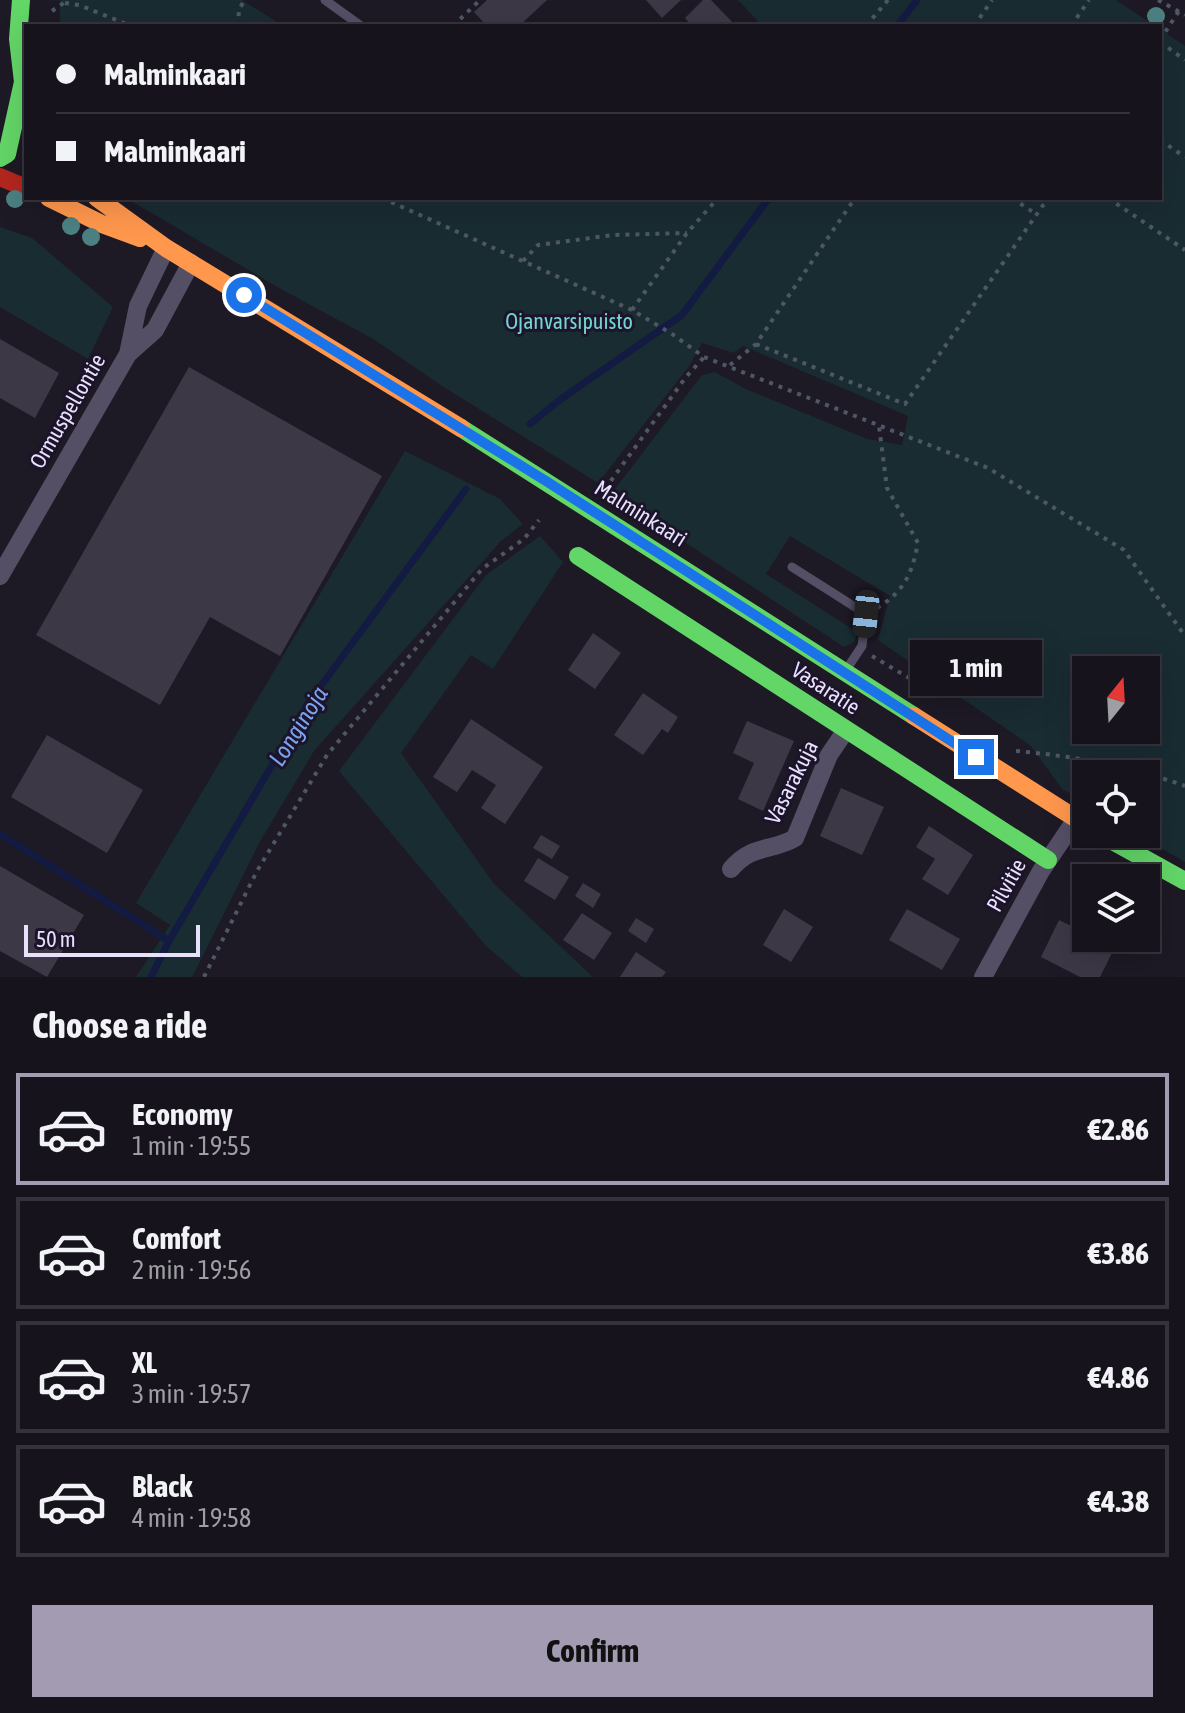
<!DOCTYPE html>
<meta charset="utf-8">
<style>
body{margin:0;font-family:"Asap Condensed",sans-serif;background:#1f1c25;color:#f1f3f6;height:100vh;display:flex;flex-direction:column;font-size:30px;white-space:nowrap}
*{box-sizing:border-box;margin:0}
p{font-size:26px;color:#9e9ea3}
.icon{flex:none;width:44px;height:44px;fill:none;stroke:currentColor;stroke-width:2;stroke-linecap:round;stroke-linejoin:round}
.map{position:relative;height:977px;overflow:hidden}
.panel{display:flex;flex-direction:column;background:#16131c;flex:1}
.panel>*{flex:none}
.top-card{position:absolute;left:24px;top:24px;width:1138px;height:176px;border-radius:0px;box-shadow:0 8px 32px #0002,0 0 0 2px #35323b;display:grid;align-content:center;height:176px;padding:0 32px;background:#16131c}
.needle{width:52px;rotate:18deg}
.fabs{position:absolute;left:1072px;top:656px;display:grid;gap:16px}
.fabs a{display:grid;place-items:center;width:88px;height:88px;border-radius:0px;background:#16131c;box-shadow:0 8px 32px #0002,0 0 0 2px #35323b;font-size:40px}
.scale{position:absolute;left:24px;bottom:20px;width:176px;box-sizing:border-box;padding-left:8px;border:4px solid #e9e1fc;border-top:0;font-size:22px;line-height:28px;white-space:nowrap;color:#e9e1fc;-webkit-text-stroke:6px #1c142a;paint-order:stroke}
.end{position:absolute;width:36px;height:36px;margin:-18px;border:10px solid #1a73e8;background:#fff;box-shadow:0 0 0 4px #fff}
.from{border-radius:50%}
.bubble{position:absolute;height:56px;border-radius:0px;background:#16131c;box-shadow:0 8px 32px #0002,0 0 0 2px #35323b;font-size:26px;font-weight:700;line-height:56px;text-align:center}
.car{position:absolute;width:24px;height:48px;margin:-24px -12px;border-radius:10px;box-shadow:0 0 6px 2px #0007;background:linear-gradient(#222 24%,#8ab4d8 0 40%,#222 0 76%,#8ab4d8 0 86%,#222 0)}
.top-card b{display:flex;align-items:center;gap:28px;height:76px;font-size:30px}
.top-card b+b{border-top:2px solid #35323b}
.top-card i{width:20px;height:20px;background:#f1f3f6}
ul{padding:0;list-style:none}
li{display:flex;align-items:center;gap:24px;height:112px;margin:0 16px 12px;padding:0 16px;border:4px solid #35323b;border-radius:0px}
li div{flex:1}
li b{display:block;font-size:30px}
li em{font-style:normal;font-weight:700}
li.active{border-color:#a29bb1}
li>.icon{width:72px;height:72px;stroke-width:1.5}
h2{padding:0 32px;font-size:36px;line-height:96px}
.button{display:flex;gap:16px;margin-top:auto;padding:16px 32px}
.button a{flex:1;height:92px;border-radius:0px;background:#a29bb1;color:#111;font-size:32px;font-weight:700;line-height:92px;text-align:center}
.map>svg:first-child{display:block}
.green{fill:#192c32;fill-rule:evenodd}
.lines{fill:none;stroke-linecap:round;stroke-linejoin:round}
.stream{stroke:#131b43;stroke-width:7}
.building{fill:#3d3846}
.path{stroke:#4f5766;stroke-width:4;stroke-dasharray:4 6;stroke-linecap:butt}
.lane{stroke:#544f65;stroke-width:9}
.street{stroke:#544f65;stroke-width:18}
.fast{stroke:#63d668;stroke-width:18}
.slow{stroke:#ff974d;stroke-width:18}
.jam{stroke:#b3261e;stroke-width:18}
.tree{fill:#4c8082}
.route{stroke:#1a73e8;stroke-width:10}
.labels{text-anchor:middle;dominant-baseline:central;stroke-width:6;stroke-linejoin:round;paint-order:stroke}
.park-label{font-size:22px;fill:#73d5cf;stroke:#1c142a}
.street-label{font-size:22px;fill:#e9e1fc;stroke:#1c142a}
.water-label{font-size:24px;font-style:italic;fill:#7aa4f0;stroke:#1c142a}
</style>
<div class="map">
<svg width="1185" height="977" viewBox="0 0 1185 977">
<rect width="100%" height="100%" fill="#1d1925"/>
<path class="green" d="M 60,0 L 242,0 L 283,26 L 60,26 Z
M 738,0 L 1116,0 L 1155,26 L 762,26 Z
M 1160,29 L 1185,46 L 1185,862 L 1136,834 L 1146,834 L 1146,774 L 1086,774 L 1086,803 L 1062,789 L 1031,746 L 878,640 L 890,596 L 790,536 L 766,574 L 857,632 L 854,642 L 844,647 L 616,497 L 615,489 L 702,375 L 715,372 L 746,389 L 867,439 L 902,445 L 908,416 L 743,346 L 734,353 L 702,343 L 690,365 L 598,483 L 442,386 L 375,340 L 281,289 L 126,198 L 1160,198 ZM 1086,670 L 1146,670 L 1146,730 L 1086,730 Z
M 0,227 L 32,238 L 113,307 L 88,359 L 0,307 Z
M 405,451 L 500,499 L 523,524 L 501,541 L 314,751 L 259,843 L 192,977 L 136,977 L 170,925 L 136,903 Z
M 540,536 L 563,562 L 493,669 L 471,655 L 401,753 L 494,884 L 593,977 L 522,977 L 486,946 L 339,771 L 486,575 Z"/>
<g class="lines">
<path class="stream" d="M 897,26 L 917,0
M 530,424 L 561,399 L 682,315 L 769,198
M 0,834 L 169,941
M 151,977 L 169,941 L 309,702 L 466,489"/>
</g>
<path class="building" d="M 487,0 L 547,0 L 519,26 L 487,26 L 474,12 Z
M 646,0 L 681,0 L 662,18 Z
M 703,0 L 711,0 L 736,26 L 692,26 L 685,18 Z
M 0,339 L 59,373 L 35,418 L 0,398 Z
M 189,367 L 382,476 L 280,656 L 210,617 L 160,705 L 36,635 Z
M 593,633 L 621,653 L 595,689 L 568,670 Z
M 643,693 L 678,717 L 668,733 L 662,729 L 643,755 L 614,735 Z
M 471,719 L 543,767 L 505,824 L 481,808 L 496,785 L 472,770 L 457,792 L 433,777 Z
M 747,721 L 794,741 L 763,811 L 738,799 L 754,763 L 733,753 Z
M 47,735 L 143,790 L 107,853 L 11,797 Z
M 841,788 L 884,807 L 862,855 L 820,836 Z
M 929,826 L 973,855 L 948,895 L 922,879 L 935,859 L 916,847 Z
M 541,835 L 560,846 L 552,859 L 533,848 Z
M 538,858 L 569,877 L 555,900 L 524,881 Z
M 0,866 L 84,915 L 47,977 L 0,951 Z
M 583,883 L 601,894 L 593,908 L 575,896 Z
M 784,909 L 813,927 L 791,962 L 763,945 Z
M 907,909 L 960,939 L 942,970 L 889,940 Z
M 582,913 L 612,933 L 594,960 L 563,940 Z
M 636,918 L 654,929 L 646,943 L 628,931 Z
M 1059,920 L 1086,933 L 1086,938 L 1097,938 L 1115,947 L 1100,977 L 1080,977 L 1041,957 Z
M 636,952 L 666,972 L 662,977 L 620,977 Z"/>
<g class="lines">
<path class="path" d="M 1158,0 L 1185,15
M 65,3 L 79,5 L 131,26
M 52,11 L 68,0
M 238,26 L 239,9 L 245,0
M 453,26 L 480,0
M 866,26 L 888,0
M 974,26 L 992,0
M 1071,26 L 1089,0
M 1160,40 L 1179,11
M 1160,42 L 1185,60
M 1160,140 L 1185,157
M 382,198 L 632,310 L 672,334 L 704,357 L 988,468 L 1124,550 L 1185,636
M 1012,198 L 1036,214
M 1108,198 L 1185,250
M 523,261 L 538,245 L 613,235 L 687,233
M 632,310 L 687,233 L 718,198
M 756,344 L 905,404 L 1048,198
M 730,365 L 756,344 L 855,198
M 605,489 L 686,377 L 704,357
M 877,608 C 905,591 912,573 918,543 L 887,488 L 879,426
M 872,656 L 911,679
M 1016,751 C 1073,756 1130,766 1185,786
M 204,977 L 257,871 L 327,755 L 482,569 L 524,539 L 539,520"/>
<path class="lane" d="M 325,0 L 361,26
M 792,567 L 866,614 L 862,646 L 846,670"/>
<path class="street" d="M 128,354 L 155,330 L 191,263
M 0,576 L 128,354 L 138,306 L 166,248
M 731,869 C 752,844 771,852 795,838 L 829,755 L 846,730
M 983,977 L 1041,871 L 1076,819"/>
<path class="fast" d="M 0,158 L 7,154 L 23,82 L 18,39 L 21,0
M 461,428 L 914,716
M 578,556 L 1048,860
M 1100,834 L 1185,881"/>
<path class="slow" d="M 49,198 L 102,224 L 140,238
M 97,198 L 166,248 L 461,428
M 914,716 L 1086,825"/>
<path class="jam" d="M 0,177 L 26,188"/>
</g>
<g class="tree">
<circle cx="1156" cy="16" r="9"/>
<circle cx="15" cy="199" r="9"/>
<circle cx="71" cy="226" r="9"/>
<circle cx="91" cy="237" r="9"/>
</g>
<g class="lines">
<path class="route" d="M 244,295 L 546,481 L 976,757"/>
</g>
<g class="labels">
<g class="park-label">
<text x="569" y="321">Ojanvarsipuisto</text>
</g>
<g class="street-label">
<text transform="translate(67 411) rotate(-60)">Ormuspellontie</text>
<text transform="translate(641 513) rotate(32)">Malminkaari</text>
<text transform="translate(826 688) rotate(33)">Vasaratie</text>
<text transform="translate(791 782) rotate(-63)">Vasarakuja</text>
<text transform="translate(1006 885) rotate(-61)">Pilvitie</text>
</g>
<g class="water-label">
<text transform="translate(298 726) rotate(-58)">Longinoja</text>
</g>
</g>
</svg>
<div class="fabs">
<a><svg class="needle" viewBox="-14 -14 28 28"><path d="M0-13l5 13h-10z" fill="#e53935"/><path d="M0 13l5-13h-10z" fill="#9e9ea3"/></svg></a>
<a><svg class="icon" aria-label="locate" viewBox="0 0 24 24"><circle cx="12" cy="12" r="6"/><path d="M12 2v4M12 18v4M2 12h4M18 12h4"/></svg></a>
<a><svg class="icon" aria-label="layers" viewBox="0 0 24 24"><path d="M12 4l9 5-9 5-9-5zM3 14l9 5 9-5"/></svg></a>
</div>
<div class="scale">50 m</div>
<i class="end from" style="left:244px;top:295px"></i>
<i class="end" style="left:976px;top:757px"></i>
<div class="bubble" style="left:910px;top:640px;width:132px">1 min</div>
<i class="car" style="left:866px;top:614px;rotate:186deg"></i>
<div class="top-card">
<b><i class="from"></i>Malminkaari</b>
<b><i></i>Malminkaari</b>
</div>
</div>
<section class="panel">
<h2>Choose a ride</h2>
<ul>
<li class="active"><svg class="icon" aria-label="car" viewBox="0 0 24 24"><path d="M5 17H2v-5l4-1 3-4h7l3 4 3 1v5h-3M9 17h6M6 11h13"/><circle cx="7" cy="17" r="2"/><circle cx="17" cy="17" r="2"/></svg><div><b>Economy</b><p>1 min · 19:55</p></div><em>€2.86</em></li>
<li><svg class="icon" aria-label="car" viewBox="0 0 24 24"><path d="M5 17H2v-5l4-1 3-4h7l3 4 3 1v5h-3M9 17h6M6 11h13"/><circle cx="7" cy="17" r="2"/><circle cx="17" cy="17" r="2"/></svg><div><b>Comfort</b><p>2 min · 19:56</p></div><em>€3.86</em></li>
<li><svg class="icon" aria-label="car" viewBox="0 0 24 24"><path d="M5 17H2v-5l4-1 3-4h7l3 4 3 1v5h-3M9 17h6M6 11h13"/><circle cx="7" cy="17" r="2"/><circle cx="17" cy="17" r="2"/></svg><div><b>XL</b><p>3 min · 19:57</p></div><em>€4.86</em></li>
<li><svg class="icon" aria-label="car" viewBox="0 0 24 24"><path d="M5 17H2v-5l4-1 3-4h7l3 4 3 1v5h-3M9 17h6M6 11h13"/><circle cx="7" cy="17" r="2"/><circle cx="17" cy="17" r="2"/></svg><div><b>Black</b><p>4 min · 19:58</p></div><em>€4.38</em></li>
</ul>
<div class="button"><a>Confirm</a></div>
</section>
